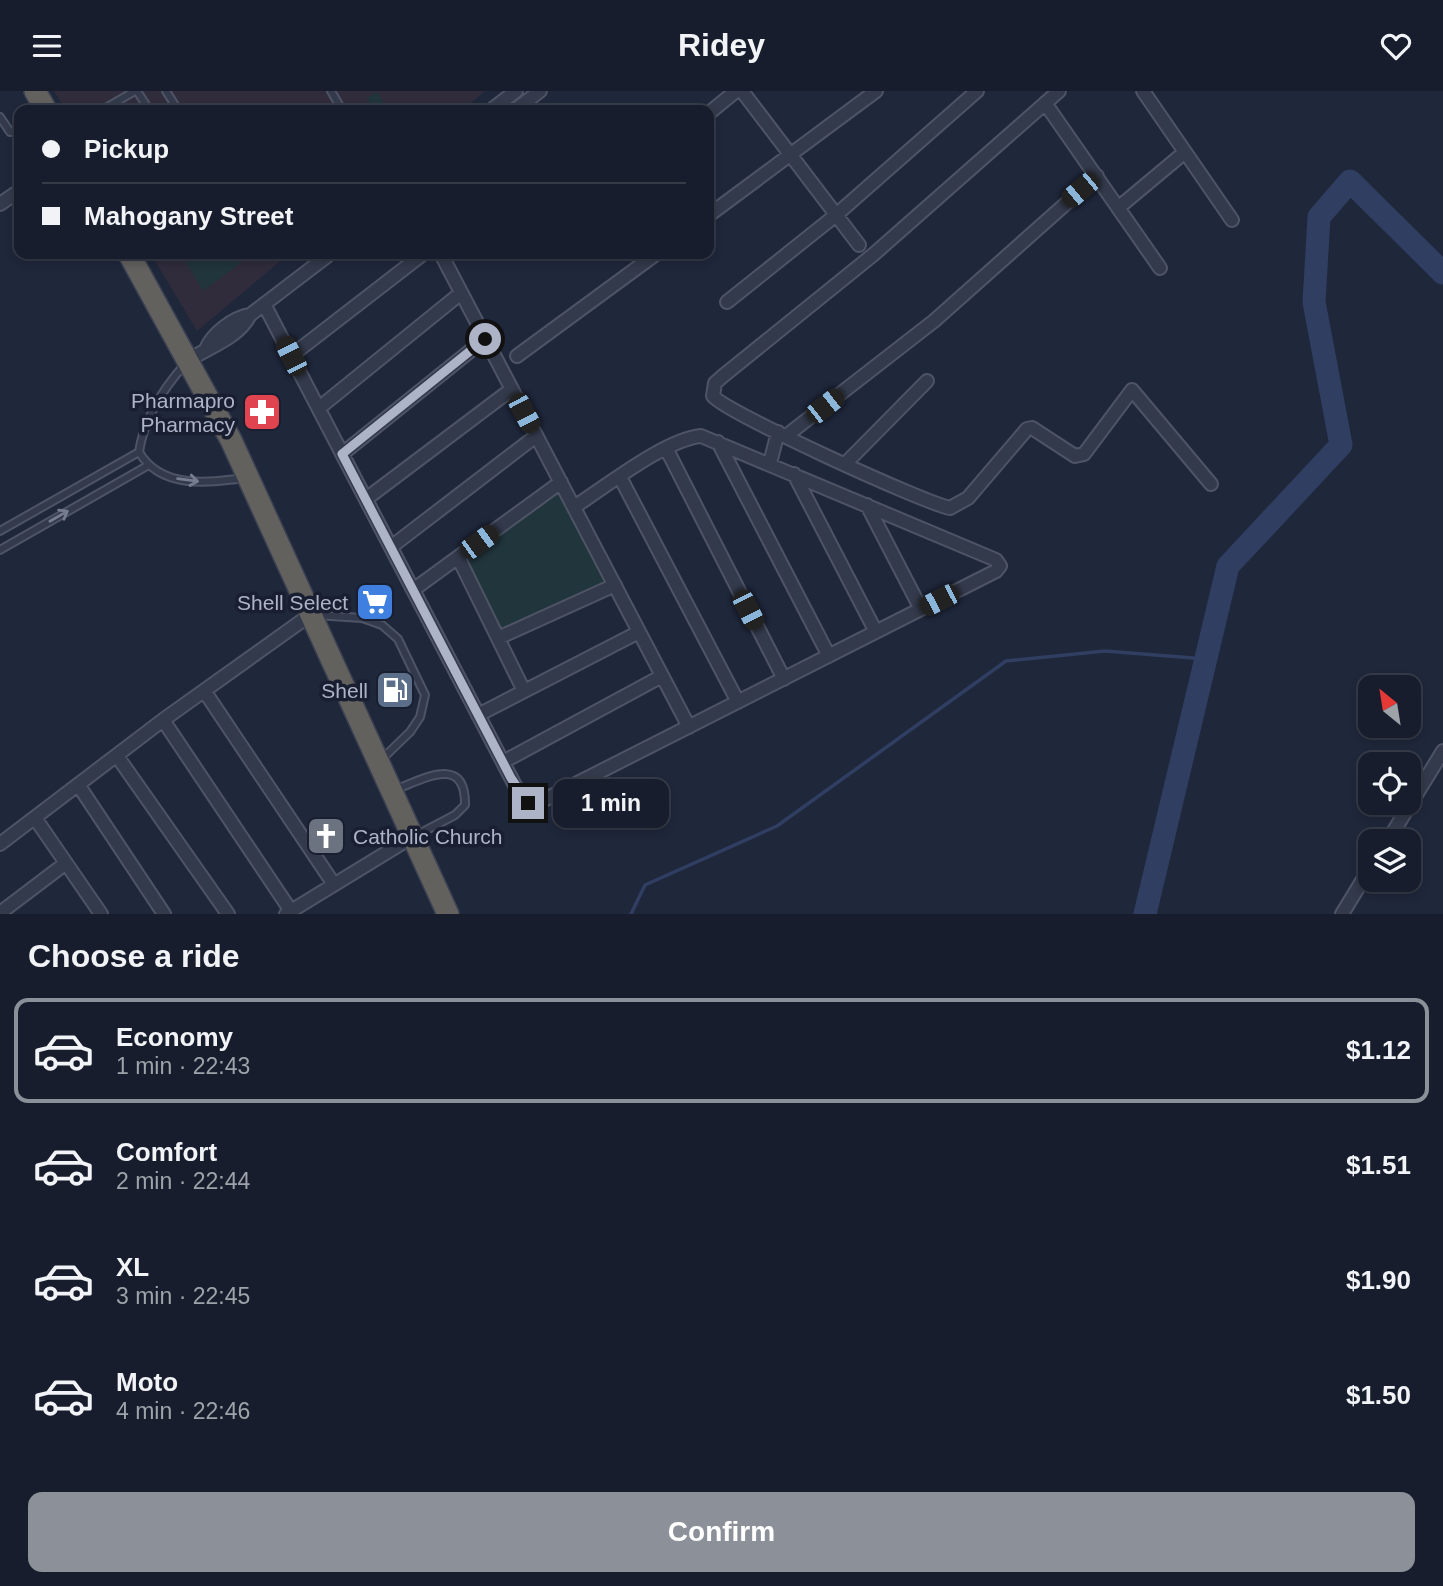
<!DOCTYPE html>
<meta charset="utf-8">
<style>
body{margin:0;font-family:Helvetica,sans-serif;background:#242a38;color:#f1f3f6;height:100vh;display:flex;flex-direction:column;font-size:26px;white-space:nowrap}
*{box-sizing:border-box;margin:0}
p{font-size:23px;color:#9ea2a9}
.icon{flex:none;width:38px;height:38px;fill:none;stroke:currentColor;stroke-width:2;stroke-linecap:round;stroke-linejoin:round}
.map{position:relative;height:823px;overflow:hidden}
.side{display:flex;flex-direction:column;background:#171d2c;flex:1}
.side>*{flex:none}
.hud{position:absolute;left:14px;top:14px;width:700px;height:154px;border-radius:14px;box-shadow:0 4px 10px #0003,0 0 0 2px #363b48;display:grid;align-content:center;height:154px;padding:0 28px;background:#171d2c}
.needle{width:46px;rotate:330deg}
.fabs{position:absolute;left:1358px;top:584px;display:grid;gap:14px}
.fabs a{display:grid;place-items:center;width:63px;height:63px;border-radius:14px;background:#171d2c;box-shadow:0 4px 10px #0003,0 0 0 2px #363b48;font-size:35px}
.end{position:absolute;width:32px;height:32px;margin:-16px;border:9px solid #aeb4c8;background:#111;box-shadow:0 0 0 4px #111}
.from{border-radius:50%}
.bubble{position:absolute;height:49px;border-radius:14px;background:#171d2c;box-shadow:0 4px 10px #0003,0 0 0 2px #363b48;font-size:23px;font-weight:600;line-height:49px;text-align:center}
.car{position:absolute;width:21px;height:42px;margin:-21px -10px;border-radius:9px;box-shadow:0 0 5px 2px #0007;background:linear-gradient(#222 24%,#8ab4d8 0 40%,#222 0 76%,#8ab4d8 0 86%,#222 0)}
.hud b{display:flex;align-items:center;gap:24px;height:66px;font-size:26px}
.hud b+b{border-top:2px solid #363b48}
.hud i{width:18px;height:18px;background:#f1f3f6}
ul{padding:0;list-style:none}
li{display:flex;align-items:center;gap:21px;height:105px;margin:0 14px 10px;padding:0 14px;border:4px solid transparent;border-radius:14px}
li div{flex:1}
li b{display:block;font-size:26px}
li em{font-style:normal;font-weight:600}
li.selected{border-color:#8c9099}
li>.icon{width:63px;height:63px;stroke-width:1.5}
h2{padding:0 28px;font-size:32px;line-height:84px}
.button{display:flex;gap:14px;margin-top:auto;padding:14px 28px}
.button a{flex:1;height:80px;border-radius:14px;background:#8c9099;color:#fff;font-size:28px;font-weight:600;line-height:80px;text-align:center}
header{display:flex;justify-content:space-between;align-items:center;height:91px;padding:0 28px;background:#171d2c;font-size:32px;font-weight:600}
.map>svg:first-child{display:block}
.medical{fill:#302c3c}
.green{fill:#21353c}
.lines{fill:none;stroke-linecap:round;stroke-linejoin:round}
.stream{stroke:#303e62;stroke-width:3.5}
.river{stroke:#303e62;stroke-width:23}
.service-casing{stroke:#4e5466;stroke-width:10}
.minor-casing{stroke:#4e5466;stroke-width:16}
.trunk-casing{stroke:#3b4153;stroke-width:24}
.service{stroke:#333a4b;stroke-width:6}
.minor{stroke:#333a4b;stroke-width:12}
.trunk{stroke:#62615e;stroke-width:21}
.oneway{stroke:#777d90}
.route{stroke:#aeb4c8;stroke-width:9}
.labels{text-anchor:middle;dominant-baseline:central;stroke-width:7;stroke-linejoin:round;paint-order:stroke}
.poi-label{font-size:21px;fill:#aeb4c8;stroke:#191f30;text-anchor:end}
</style>
<header><svg class="icon" aria-label="menu" viewBox="0 0 24 24"><path d="M4 6h16M4 12h16M4 18h16"/></svg>Ridey<svg class="icon" aria-label="heart" viewBox="0 0 24 24"><path d="M12 20l-8-8c-3-5 5-10 8-4 3-6 11-1 8 4z"/></svg></header>
<div class="map">
<svg width="1443" height="823" viewBox="0 0 1443 823">
<rect width="100%" height="100%" fill="#1f273b"/>
<path class="medical" d="M 54,0 L 485,0 L 462,19 L 66,19 Z
M 151,163 L 289,163 L 197,240 Z"/>
<path class="green" d="M 377,1 L 388,19 L 370,19 L 373,17 L 367,7 Z
M 181,163 L 252,163 L 203,200 Z
M 558,400 L 605,492 L 502,538 L 467,468 Z"/>
<g class="lines">
<path class="stream" d="M 631,823 L 645,794 L 777,735 L 1006,570 L 1105,560 L 1206,568"/>
<path class="river" d="M 1145,823 L 1228,475 L 1341,354 L 1314,211 L 1319,126 L 1350,90 L 1443,182"/>
<defs>
<path id="service" d="M 137,0 L 148,17
M 166,0 L 178,19
M 331,0 L 342,19
M 102,19 L 135,0
M 0,26 L 10,41 L 19,40
M 185,273 C 162,299 144,327 139,361 C 161,398 207,392 244,387
M 0,440 L 139,361
M 0,459 L 147,375
M 316,524 L 362,527 L 382,534 L 398,548 L 425,604 L 420,626 L 410,641 L 382,668
M 394,699 C 422,689 466,662 465,714 L 455,724 L 417,744"/>
<path id="minor" d="M 742,0 L 859,154
M 1059,0 L 874,163 L 723,285 L 715,292 L 713,305 C 725,321 924,412 950,417 L 968,407 L 1027,338 L 1032,337 L 1075,365 L 1084,363 L 1132,299 L 1211,393
M 1143,0 L 1232,129
M 1045,12 L 1160,177
M 491,19 L 516,0
M 515,19 L 540,0
M 709,22 L 736,0
M 0,113 L 19,100
M 1118,117 L 1185,61
M 709,124 L 876,0
M 441,163 L 689,636
M 727,211 L 836,124 L 977,0
M 264,213 L 520,704 L 528,712 L 540,711 L 996,480 L 1000,475 L 996,469 L 701,345 C 666,348 605,396 574,416
M 206,258 C 213,242 233,227 250,224
M 291,265 L 423,163
M 517,265 L 656,163
M 189,269 C 210,255 237,248 250,224 L 330,163
M 319,317 L 461,202
M 786,345 L 934,230 L 1097,85
M 718,351 L 829,565
M 666,357 L 784,588
M 342,363 L 485,248
M 770,372 L 778,341
M 845,373 L 927,290
M 794,383 L 876,541
M 620,386 L 738,611
M 366,408 L 512,298
M 867,414 L 921,518
M 391,456 L 536,345
M 458,466 L 524,600
M 413,499 L 561,391
M 498,547 L 615,494
M 205,601 L 333,792
M 478,624 L 639,541
M 163,629 L 291,820
M 117,665 L 228,823
M 503,671 L 662,585
M 79,695 L 164,823
M 35,727 L 101,823
M 1387,751 L 1443,660
M 0,753 L 163,629 L 310,524
M 0,822 L 66,772
M 286,823 L 412,746
M 1342,823 L 1370,777"/>
<path id="trunk" d="M 35,0 L 46,19
M 129,163 L 231,349 L 448,823"/>
</defs>
<use href="#service" class="service-casing"/>
<use href="#minor" class="minor-casing"/>
<use href="#trunk" class="trunk-casing"/>
<use href="#service" class="service"/>
<use href="#minor" class="minor"/>
<use href="#trunk" class="trunk"/>
</g>
<defs><path id="oneway-shaft" d="M-6 0H5M1.5-3L5.5 0L1.5 3" fill="none" stroke-width="1.6" stroke-linecap="round" stroke-linejoin="round" transform="scale(1.75)"/></defs>
<g class="oneway">
<use href="#oneway-shaft" transform="translate(188 389) rotate(7)"/>
<use href="#oneway-shaft" transform="translate(59 425) rotate(-30)"/>
</g>
<g class="lines">
<path class="route" d="M 485,248 L 342,363 L 511,687 L 528,712"/>
</g>
<defs>
<symbol id="pharmacy-square" viewBox="-11 -11 22 22"><rect x="-9" y="-9" width="18" height="18" rx="4" fill="#e0444e" stroke="#191f30"/><path d="M-2-6h4v4h4v4h-4v4h-4v-4h-4v-4h4Z" fill="#fff"/></symbol>
<symbol id="supermarket-square" viewBox="-11 -11 22 22"><rect x="-9" y="-9" width="18" height="18" rx="4" fill="#3f7fe0" stroke="#191f30"/><path d="M-6-5.5h2.5l.6 2H6L4.5 2H-2.5L-4.4-4H-6ZM-1.5 3.2a1.3 1.3 0 1 0 .1 0ZM3 3.2a1.3 1.3 0 1 0 .1 0Z" fill="#fff"/></symbol>
<symbol id="fuel-square" viewBox="-11 -11 22 22"><rect x="-9" y="-9" width="18" height="18" rx="4" fill="#5c6f8a" stroke="#191f30"/><path d="M-5.5-6h7V0h2V4h1.3V-2.5L3-4.5l.8-.8L6-3V5H2.5V1h-1V6h-7ZM-4.2-4.7v3.2H.2V-4.7Z" fill="#fff"/></symbol>
<symbol id="church-square" viewBox="-11 -11 22 22"><rect x="-9" y="-9" width="18" height="18" rx="4" fill="#6b7280" stroke="#191f30"/><path d="M-1.2-6h2.4v3.5h3.3v2.4h-3.3V6h-2.4V-.1h-3.3v-2.4h3.3Z" fill="#fff"/></symbol>
</defs>
<g fill-rule="evenodd">
<use href="#pharmacy-square" x="240" y="299" width="44" height="44"/>
<use href="#supermarket-square" x="353" y="489" width="44" height="44"/>
<use href="#fuel-square" x="373" y="577" width="44" height="44"/>
<use href="#church-square" x="304" y="723" width="44" height="44"/>
</g>
<g class="labels">
<g class="poi-label">
<text x="235" y="309">Pharmapro<tspan x="235" dy="24">Pharmacy</tspan></text>
<text x="348" y="511">Shell Select</text>
<text x="368" y="599">Shell</text>
<text x="353" y="745" text-anchor="start">Catholic Church</text>
</g>
</g>
</svg>
<div class="fabs">
<a><svg class="needle" viewBox="-14 -14 28 28"><path d="M0-13l5 13h-10z" fill="#e53935"/><path d="M0 13l5-13h-10z" fill="#9ea2a9"/></svg></a>
<a><svg class="icon" aria-label="locate" viewBox="0 0 24 24"><circle cx="12" cy="12" r="6"/><path d="M12 2v4M12 18v4M2 12h4M18 12h4"/></svg></a>
<a><svg class="icon" aria-label="layers" viewBox="0 0 24 24"><path d="M12 4l9 5-9 5-9-5zM3 14l9 5 9-5"/></svg></a>
</div>
<i class="end from" style="left:485px;top:248px"></i>
<i class="end" style="left:528px;top:712px"></i>
<div class="bubble" style="left:553px;top:688px;width:116px">1 min</div>
<i class="car" style="left:1080px;top:99px;rotate:230deg"></i>
<i class="car" style="left:291px;top:265px;rotate:333deg"></i>
<i class="car" style="left:825px;top:315px;rotate:52deg"></i>
<i class="car" style="left:524px;top:322px;rotate:152deg"></i>
<i class="car" style="left:479px;top:451px;rotate:54deg"></i>
<i class="car" style="left:939px;top:509px;rotate:243deg"></i>
<i class="car" style="left:748px;top:519px;rotate:153deg"></i>
<div class="hud">
<b><i class="from"></i>Pickup</b>
<b><i></i>Mahogany Street</b>
</div>
</div>
<section class="side">
<h2>Choose a ride</h2>
<ul>
<li class="selected"><svg class="icon" aria-label="car" viewBox="0 0 24 24"><path d="M5 17H2v-5l4-1 3-4h7l3 4 3 1v5h-3M9 17h6M6 11h13"/><circle cx="7" cy="17" r="2"/><circle cx="17" cy="17" r="2"/></svg><div><b>Economy</b><p>1 min · 22:43</p></div><em>$1.12</em></li>
<li><svg class="icon" aria-label="car" viewBox="0 0 24 24"><path d="M5 17H2v-5l4-1 3-4h7l3 4 3 1v5h-3M9 17h6M6 11h13"/><circle cx="7" cy="17" r="2"/><circle cx="17" cy="17" r="2"/></svg><div><b>Comfort</b><p>2 min · 22:44</p></div><em>$1.51</em></li>
<li><svg class="icon" aria-label="car" viewBox="0 0 24 24"><path d="M5 17H2v-5l4-1 3-4h7l3 4 3 1v5h-3M9 17h6M6 11h13"/><circle cx="7" cy="17" r="2"/><circle cx="17" cy="17" r="2"/></svg><div><b>XL</b><p>3 min · 22:45</p></div><em>$1.90</em></li>
<li><svg class="icon" aria-label="car" viewBox="0 0 24 24"><path d="M5 17H2v-5l4-1 3-4h7l3 4 3 1v5h-3M9 17h6M6 11h13"/><circle cx="7" cy="17" r="2"/><circle cx="17" cy="17" r="2"/></svg><div><b>Moto</b><p>4 min · 22:46</p></div><em>$1.50</em></li>
</ul>
<div class="button"><a>Confirm</a></div>
</section>
